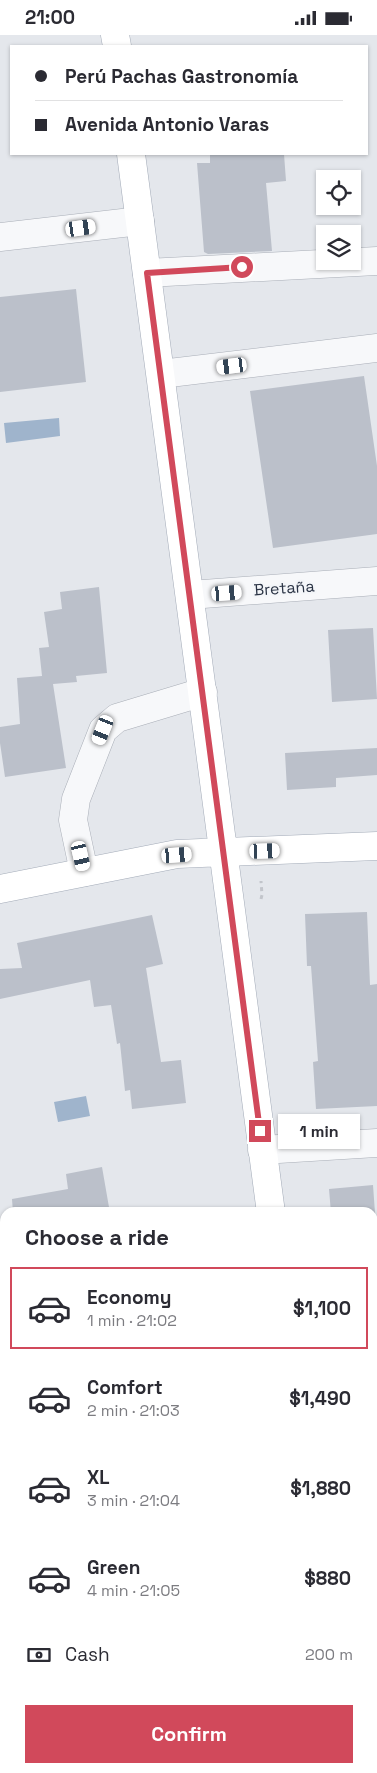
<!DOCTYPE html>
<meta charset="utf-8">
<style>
body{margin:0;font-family:"Space Grotesk",sans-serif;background:#f7f7f7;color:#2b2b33;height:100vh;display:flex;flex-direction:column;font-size:19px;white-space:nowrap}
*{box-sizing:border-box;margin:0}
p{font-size:16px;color:#7c7c81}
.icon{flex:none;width:28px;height:28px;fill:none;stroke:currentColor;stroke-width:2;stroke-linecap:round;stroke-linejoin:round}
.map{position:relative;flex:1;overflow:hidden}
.side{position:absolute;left:0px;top:1172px;width:378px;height:566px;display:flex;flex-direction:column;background:#fff;border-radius:15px 15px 0 0;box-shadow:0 1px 4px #0004}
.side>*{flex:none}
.hud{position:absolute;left:10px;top:10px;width:358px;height:110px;border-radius:0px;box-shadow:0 1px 4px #0004;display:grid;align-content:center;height:110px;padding:0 25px;background:#fff}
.buttons{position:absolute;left:316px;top:135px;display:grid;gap:10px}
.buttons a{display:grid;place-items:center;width:45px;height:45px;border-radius:0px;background:#fff;box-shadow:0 1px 4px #0004;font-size:25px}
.end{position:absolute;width:22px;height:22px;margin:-11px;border:6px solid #d1495b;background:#fff;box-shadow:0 0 0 2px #fff}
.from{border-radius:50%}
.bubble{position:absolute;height:35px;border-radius:0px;background:#fff;box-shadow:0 1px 4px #0004;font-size:16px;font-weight:800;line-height:35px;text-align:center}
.car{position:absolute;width:15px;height:30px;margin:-15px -8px;border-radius:6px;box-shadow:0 0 4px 1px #0007;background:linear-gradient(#fff 24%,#345 0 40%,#fff 0 76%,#345 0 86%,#fff 0)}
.hud b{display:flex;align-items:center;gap:18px;height:48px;font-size:19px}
.hud b+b{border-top:1px solid #e1e1e2}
.hud i{width:12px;height:12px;background:#2b2b33}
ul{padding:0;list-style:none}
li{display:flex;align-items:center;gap:15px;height:82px;margin:0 10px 8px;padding:0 15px;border:2px solid transparent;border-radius:0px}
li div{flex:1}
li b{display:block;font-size:19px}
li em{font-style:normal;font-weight:800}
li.selected{border-color:#d1495b}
li>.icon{width:45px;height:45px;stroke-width:1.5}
h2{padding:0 25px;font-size:22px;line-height:60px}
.pay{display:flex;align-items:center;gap:12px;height:55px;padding:0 25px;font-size:19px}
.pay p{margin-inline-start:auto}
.button{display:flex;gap:10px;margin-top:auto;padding:10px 25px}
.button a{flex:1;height:58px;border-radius:0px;background:#d1495b;color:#fff;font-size:20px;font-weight:800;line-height:58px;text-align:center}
.status{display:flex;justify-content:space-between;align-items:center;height:35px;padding:0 25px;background:#fff;direction:ltr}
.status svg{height:14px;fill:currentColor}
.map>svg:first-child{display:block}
.built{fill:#d2d6de}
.green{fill:#c9d6c5}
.water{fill:#9fb4cc}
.building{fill:#bbc0ca}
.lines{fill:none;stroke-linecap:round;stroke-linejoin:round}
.minor-casing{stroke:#a9aeb7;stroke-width:29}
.major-casing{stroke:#a3abb8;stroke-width:29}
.path{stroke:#c2c5cb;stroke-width:3;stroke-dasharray:4 4;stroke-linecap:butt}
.minor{stroke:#f7f8fa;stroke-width:28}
.major{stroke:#fff;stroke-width:28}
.route{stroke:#d1495b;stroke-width:6}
.labels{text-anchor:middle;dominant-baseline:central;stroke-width:4.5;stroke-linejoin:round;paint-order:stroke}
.street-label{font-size:16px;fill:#2b3445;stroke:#f4f6f9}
</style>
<div class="status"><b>21:00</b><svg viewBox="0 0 49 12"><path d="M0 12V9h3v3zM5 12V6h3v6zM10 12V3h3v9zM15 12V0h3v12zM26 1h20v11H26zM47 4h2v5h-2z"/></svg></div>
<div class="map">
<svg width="377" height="1738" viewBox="0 0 377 1738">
<rect width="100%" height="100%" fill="#e4e7ec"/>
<path class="built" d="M 5,1328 L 5,1734 L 300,1734 L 301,1738 L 0,1738 L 0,1329 Z"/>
<path class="green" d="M 0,1378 L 5,1380 L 5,1436 L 0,1432 Z
M 5,1474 L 5,1734 L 61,1734 L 61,1738 L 0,1738 L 0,1475 Z"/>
<path class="water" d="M 59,383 L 60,401 L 6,408 L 4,388 Z
M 86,1061 L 90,1081 L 58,1087 L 54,1067 Z"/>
<path class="building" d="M 210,119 L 284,119 L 286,146 L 266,148 L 272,216 L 208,219 L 204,217 L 197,128 L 210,128 Z
M 76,254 L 86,347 L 0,357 L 0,262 Z
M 364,341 L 377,431 L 377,499 L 273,513 L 250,356 Z
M 99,552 L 107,638 L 76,641 L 77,647 L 53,649 L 66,733 L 5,742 L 0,708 L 0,692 L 20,689 L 17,643 L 42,641 L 39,613 L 49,612 L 44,577 L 62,574 L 60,557 Z
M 373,593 L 377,664 L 332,667 L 328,595 Z
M 377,713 L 377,740 L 336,743 L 336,752 L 287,755 L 285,718 Z
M 367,877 L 370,950 L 377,949 L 377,1071 L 316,1074 L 313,1027 L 318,1026 L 311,931 L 307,931 L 305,879 Z
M 152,880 L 163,929 L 146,933 L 161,1027 L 181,1025 L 186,1068 L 132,1074 L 130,1055 L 125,1056 L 120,1008 L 117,1009 L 111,970 L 94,972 L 90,945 L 0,964 L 0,934 L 22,933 L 17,908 Z
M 102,1132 L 110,1178 L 13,1178 L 12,1164 L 68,1154 L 66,1139 Z
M 373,1150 L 375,1178 L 331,1178 L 329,1154 Z"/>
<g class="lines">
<defs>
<path id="minor" d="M 0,202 L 140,186
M 147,238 L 377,226
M 161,339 L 377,313
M 190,560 L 377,546
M 84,837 L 73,785 L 76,764 L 103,695 L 117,683 L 203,657
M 262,1115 L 377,1108
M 0,1232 L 5,1231
M 372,1423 L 377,1423"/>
<path id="major" d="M 115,0 L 117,11
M 131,119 L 271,1178
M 0,854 L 177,819 L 377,811
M 341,1734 L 342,1738"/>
</defs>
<use href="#minor" class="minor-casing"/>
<use href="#major" class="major-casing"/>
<path class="path" d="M 261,864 L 262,860 L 261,846"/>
<use href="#minor" class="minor"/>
<use href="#major" class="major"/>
</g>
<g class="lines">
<path class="route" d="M 242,232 L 147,238 L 260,1096"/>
</g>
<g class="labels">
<g class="street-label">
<text transform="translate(284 553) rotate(-4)">Bretaña</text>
</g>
</g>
</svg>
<div class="buttons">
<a><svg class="icon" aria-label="locate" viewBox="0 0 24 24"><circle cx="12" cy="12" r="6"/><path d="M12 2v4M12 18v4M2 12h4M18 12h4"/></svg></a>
<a><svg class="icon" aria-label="layers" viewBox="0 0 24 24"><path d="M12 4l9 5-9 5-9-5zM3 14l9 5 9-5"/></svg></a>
</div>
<i class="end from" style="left:242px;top:232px"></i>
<i class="end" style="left:260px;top:1096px"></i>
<div class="bubble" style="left:278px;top:1079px;width:82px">1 min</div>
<i class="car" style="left:81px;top:193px;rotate:82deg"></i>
<i class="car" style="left:232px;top:331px;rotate:263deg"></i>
<i class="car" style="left:227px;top:558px;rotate:86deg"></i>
<i class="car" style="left:103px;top:695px;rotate:202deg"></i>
<i class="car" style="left:265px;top:816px;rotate:88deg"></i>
<i class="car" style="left:177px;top:820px;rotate:86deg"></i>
<i class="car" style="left:81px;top:821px;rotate:167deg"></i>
<div class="hud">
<b><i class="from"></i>Perú Pachas Gastronomía</b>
<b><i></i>Avenida Antonio Varas</b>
</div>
<section class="side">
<h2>Choose a ride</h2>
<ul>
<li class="selected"><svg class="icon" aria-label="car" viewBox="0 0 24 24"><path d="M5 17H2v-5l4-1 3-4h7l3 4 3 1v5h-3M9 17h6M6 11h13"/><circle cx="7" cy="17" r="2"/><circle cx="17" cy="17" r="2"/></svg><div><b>Economy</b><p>1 min · 21:02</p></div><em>$1,100</em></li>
<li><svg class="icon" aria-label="car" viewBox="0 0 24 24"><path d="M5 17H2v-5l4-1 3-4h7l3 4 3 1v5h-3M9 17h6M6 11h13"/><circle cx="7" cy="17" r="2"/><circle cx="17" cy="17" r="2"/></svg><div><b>Comfort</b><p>2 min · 21:03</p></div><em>$1,490</em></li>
<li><svg class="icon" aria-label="car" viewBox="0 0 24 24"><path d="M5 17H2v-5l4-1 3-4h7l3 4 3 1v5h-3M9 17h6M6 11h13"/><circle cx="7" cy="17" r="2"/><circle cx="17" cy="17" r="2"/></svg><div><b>XL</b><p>3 min · 21:04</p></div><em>$1,880</em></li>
<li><svg class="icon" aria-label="car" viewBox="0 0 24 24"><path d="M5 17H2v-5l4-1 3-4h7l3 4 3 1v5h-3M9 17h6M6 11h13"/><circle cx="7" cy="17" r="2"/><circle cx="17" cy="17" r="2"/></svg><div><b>Green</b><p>4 min · 21:05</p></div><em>$880</em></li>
</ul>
<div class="pay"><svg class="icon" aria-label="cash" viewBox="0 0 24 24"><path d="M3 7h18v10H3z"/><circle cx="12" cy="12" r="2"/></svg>Cash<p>200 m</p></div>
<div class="button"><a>Confirm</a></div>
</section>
</div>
